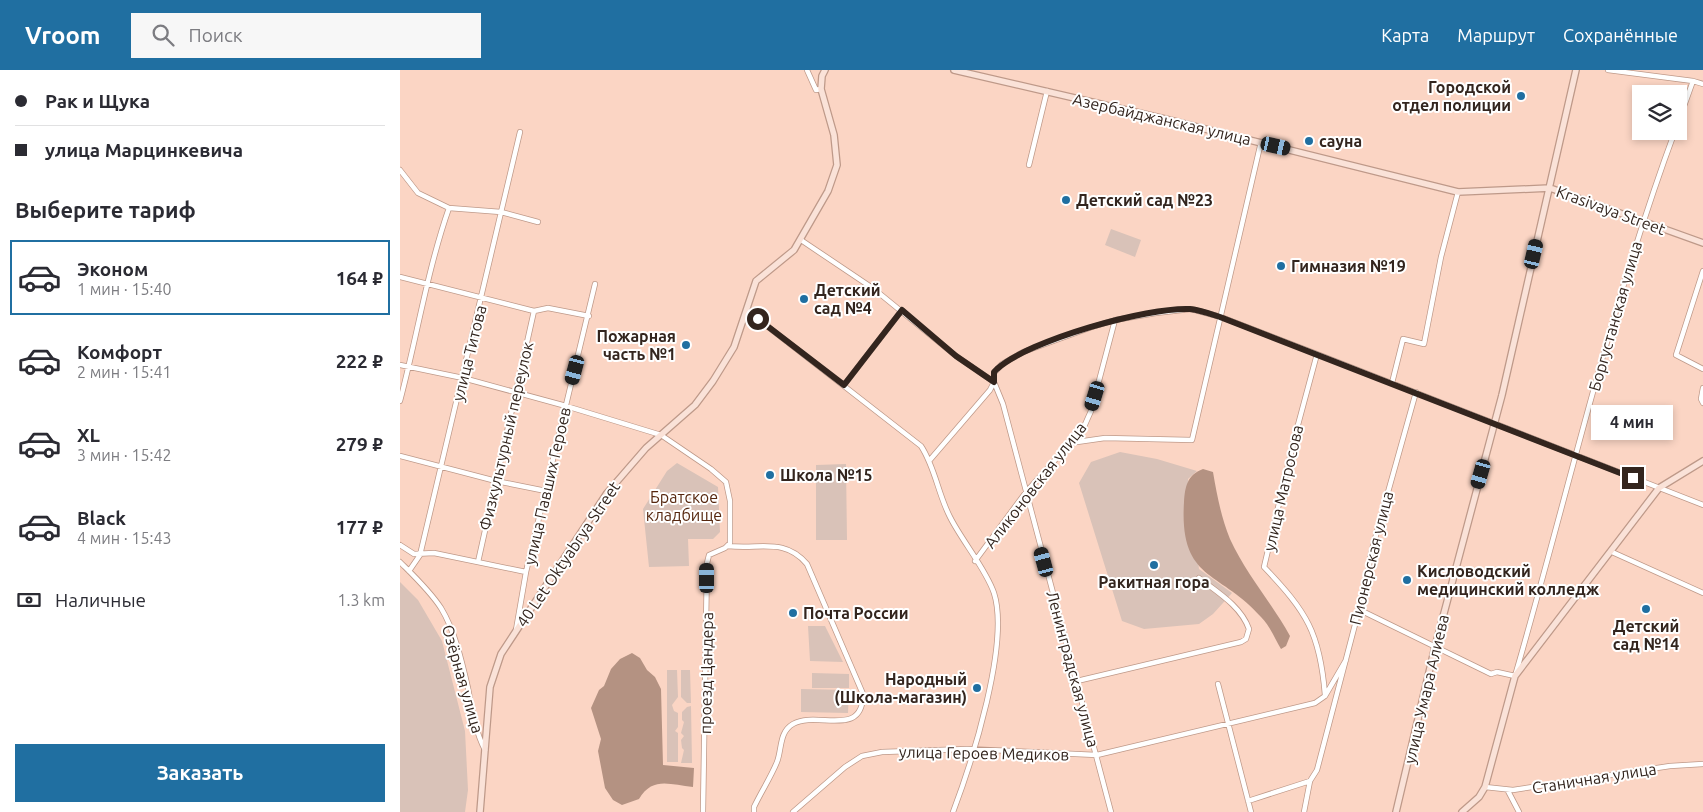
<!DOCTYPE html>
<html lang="ru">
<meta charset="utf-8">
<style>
body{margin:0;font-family:Ubuntu,sans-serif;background:#f7f7f7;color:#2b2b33;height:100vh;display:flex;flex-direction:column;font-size:19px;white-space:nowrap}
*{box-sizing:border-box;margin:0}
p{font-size:16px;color:#7c7c81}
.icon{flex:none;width:28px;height:28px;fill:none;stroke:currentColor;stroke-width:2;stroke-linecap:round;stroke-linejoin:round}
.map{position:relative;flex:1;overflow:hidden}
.panel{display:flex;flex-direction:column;background:#fff;width:400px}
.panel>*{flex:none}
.hud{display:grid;align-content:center;height:110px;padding:0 15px;background:#fff}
.buttons{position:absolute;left:1232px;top:15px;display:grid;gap:10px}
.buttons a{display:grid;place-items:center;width:55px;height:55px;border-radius:0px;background:#fff;box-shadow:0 2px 8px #0003;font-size:25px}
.end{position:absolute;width:22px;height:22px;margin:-11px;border:6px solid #33251e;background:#fff;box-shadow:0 0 0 2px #fff}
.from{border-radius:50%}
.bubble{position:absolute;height:35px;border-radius:0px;background:#fff;box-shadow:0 2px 8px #0003;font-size:16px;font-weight:700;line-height:35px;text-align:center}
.car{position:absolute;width:15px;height:30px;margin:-15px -8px;border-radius:6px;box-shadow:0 0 4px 1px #0007;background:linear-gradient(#222 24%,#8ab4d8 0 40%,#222 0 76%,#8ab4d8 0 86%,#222 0)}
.hud b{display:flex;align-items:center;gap:18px;height:48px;font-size:19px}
.hud b+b{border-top:1px solid #e1e1e2}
.hud i{width:12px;height:12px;background:#2b2b33}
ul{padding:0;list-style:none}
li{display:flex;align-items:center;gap:15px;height:75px;margin:0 10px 8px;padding:0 5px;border:2px solid transparent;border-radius:0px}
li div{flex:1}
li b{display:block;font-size:19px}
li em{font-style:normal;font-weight:700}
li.on{border-color:#206fa1}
li>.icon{width:45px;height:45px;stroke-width:1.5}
h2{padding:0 15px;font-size:22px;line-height:60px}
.pay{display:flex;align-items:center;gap:12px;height:55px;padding:0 15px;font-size:19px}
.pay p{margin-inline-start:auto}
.primary-button{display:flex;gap:10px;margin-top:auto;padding:10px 15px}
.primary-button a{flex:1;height:58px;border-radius:0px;background:#206fa1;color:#fff;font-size:20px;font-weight:700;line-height:58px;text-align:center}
header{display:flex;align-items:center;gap:30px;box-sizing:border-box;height:70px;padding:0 25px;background:#206fa1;color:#fff}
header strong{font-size:24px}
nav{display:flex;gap:28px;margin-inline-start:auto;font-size:18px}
.search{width:350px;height:45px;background:#f7f7f7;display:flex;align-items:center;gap:12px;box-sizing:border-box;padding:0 18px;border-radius:0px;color:#7c7c81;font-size:19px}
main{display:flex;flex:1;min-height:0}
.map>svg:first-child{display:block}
.green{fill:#d9c2b8}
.forest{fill:#b49282}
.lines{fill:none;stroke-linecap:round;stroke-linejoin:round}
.street-casing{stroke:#be9989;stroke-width:6}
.secondary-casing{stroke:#be9989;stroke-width:8}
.street{stroke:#fff;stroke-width:4.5}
.secondary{stroke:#fae2d8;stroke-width:5.5}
.route{stroke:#33251e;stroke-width:6}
.poi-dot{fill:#206fa1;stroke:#fff;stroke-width:2}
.labels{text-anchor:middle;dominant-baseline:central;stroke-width:4;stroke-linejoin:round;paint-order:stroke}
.poi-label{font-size:16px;font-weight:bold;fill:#33251e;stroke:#fff;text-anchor:start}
.street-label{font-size:16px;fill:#33251e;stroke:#fff}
.park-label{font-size:16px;fill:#56270f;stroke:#fff}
</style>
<header>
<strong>Vroom</strong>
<div class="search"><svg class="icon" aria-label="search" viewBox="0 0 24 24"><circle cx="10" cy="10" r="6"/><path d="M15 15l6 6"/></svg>Поиск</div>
<nav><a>Карта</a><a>Маршрут</a><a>Сохранённые</a></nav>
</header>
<main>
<section class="panel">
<div class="hud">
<b><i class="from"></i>Рак и Щука</b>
<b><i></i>улица Марцинкевича</b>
</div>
<h2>Выберите тариф</h2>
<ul>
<li class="on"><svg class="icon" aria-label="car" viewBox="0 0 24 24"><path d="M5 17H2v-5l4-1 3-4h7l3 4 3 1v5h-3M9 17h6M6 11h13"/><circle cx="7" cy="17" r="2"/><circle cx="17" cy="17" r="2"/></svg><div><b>Эконом</b><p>1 мин · 15:40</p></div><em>164 ₽</em></li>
<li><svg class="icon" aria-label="car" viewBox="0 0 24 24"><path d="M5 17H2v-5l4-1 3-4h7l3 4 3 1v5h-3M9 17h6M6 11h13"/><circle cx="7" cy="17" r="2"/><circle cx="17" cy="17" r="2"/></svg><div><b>Комфорт</b><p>2 мин · 15:41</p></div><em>222 ₽</em></li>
<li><svg class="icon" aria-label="car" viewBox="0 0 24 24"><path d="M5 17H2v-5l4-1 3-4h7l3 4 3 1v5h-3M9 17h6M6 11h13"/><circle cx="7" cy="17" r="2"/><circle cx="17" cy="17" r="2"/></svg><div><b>XL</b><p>3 мин · 15:42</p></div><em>279 ₽</em></li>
<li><svg class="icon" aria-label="car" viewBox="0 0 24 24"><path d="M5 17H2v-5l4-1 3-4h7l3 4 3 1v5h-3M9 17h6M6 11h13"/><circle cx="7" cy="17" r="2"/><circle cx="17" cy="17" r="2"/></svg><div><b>Black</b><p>4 мин · 15:43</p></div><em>177 ₽</em></li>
</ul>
<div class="pay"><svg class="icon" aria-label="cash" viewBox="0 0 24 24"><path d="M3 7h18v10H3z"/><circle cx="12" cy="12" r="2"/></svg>Наличные<p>1.3 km</p></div>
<div class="primary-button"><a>Заказать</a></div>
</section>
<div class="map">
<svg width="1303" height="742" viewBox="0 0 1303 742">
<rect width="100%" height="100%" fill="#fbd5c4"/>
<path class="green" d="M 711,159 L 741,170 L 735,187 L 705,175 Z
M 720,382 L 757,389 L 797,401 L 788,409 L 799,499 L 832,523 L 813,544 L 799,554 L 744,559 L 722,551 L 679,413 L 691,392 Z
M 277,393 L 318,417 L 320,462 L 313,469 L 288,469 L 289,496 L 249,497 L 243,439 L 267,401 Z
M 446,394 L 447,470 L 416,470 L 416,395 Z
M 0,512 L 18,530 L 42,571 L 65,661 L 68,720 L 65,742 L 0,742 Z
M 408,556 L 425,556 L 443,592 L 410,591 Z
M 267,600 L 277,600 L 278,627 L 272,635 L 274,641 L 278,643 L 278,657 L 275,661 L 278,663 L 278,692 L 267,692 Z
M 281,600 L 290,600 L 291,633 L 287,633 L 281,627 Z
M 412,603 L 449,604 L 449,618 L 412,618 Z
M 401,619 L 449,620 L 448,643 L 401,642 Z
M 291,636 L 292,693 L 281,693 L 284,680 L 282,678 L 281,670 L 284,666 L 281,663 L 284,652 L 282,650 L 282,642 L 287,637 Z"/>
<path class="forest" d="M 803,399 L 813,402 C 817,425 821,447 830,469 C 846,504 872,533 890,566 L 886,576 L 881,579 C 875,569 870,556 861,547 C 820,500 779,512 784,432 C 785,417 787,405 803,399 Z
M 232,583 L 240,588 L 247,600 L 255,607 L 261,619 L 263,695 L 294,698 L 293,717 C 270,715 253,706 239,729 L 222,735 L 213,730 L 205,718 L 198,681 L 201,669 L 191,638 L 199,620 L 204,616 L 211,599 L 220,589 Z"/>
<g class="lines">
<defs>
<path id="street" d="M 407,0 L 416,20 L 421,19
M 1208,0 L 1293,11 L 1303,14
M 1279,50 L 1293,11
M 629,95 L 647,21
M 0,100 L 18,123 L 49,138 L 101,142 L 138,152
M 401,170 L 474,219 L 556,286 L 594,312 L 603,334 L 711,742
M 1303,201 L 1276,285 L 1303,299
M 0,207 L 134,241 L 148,238 L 189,246
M 346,245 L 358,249 L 521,376 C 535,397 538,424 550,447 C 562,471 586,499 594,523 C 610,573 572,692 553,742
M 917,284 L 895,366 L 864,497 C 907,542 920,563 925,625
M 0,295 L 63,308 L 166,336 L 261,365 L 311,399 L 326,412 L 330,431 L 330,473 L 325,478 L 309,485 L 307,493 L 303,742
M 992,313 L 1003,269 L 1024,274 L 1041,187 L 1058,122
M 444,315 L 502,240
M 1303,318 L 1301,329 L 1303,333
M 0,331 C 17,267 27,201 49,138
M 670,373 L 705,368 L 792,370 L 861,72
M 0,386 L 96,411 L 146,421
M 529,391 L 590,320 L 594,312 L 594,303 L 602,294 L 623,282 L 692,257 L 715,250 L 756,243 L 791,239 L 821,247 L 917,284 L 1303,435
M 0,475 L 14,484 L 34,483 L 126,502
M 328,476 C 359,480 384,467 407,494 L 463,624 C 463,669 417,640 393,654 C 379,662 382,679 377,692 C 371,707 361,722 354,737 L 354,742
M 1212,482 L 1303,523
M 575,491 L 626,422 L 683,359 L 691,341 L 715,250
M 0,492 C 14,506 30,521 41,538 C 55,561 62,592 68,618 C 72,639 75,661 85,680
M 78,492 L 134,241
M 9,501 L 20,485 L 120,62
M 962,541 L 1091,604 L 1097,602 L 1115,606 C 1168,424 1209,239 1275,61
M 116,560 L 126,502 L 195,214
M 677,611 L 841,572 L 846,569 L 849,559 C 841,536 817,522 799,508
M 818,614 L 851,742
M 1085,717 L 1113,720 L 1270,696 L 1303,694
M 1108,721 L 1119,742
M 848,731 L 910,711
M 393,742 L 445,697 L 462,686 L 482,682 L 567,679 L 697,685 L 915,633 L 925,626 L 946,590
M 904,742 L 910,711 L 917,700 L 957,547 L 962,541 L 971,483 L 1016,322"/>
<path id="secondary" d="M 554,0 L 765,49 L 1058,122 L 1150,118 L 1303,173
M 80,742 L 90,617 L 101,584 L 207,423 L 246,378 L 295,335 L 313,311 L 334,277 L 356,211 L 394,180 L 428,121 L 437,95 L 434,65 L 421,19 L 422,6 L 425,0
M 996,742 L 1035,577 L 1102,325 L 1176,0
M 1062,742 L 1079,727 L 1085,717 L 1115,606 L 1259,418 L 1303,391"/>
</defs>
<use href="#street" class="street-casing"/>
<use href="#secondary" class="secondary-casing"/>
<use href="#street" class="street"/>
<use href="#secondary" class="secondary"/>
</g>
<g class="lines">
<path class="route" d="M 358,249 L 444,315 L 502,240 L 556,286 L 594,312 L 594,302 L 597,299 C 629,270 747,237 790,239 C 800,240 811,244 820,247 L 1233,408"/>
</g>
<g class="poi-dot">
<circle cx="1121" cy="26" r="5"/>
<circle cx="909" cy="71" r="5"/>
<circle cx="666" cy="130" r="5"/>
<circle cx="881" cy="196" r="5"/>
<circle cx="404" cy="229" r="5"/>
<circle cx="286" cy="275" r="5"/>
<circle cx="370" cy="405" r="5"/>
<circle cx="754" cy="495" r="5"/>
<circle cx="1007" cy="510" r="5"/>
<circle cx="1246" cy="539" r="5"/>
<circle cx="393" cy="543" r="5"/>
<circle cx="577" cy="618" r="5"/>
</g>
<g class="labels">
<g class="poi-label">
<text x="1111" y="17" text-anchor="end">Городской<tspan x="1111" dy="18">отдел полиции</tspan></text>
<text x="919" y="71">сауна</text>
<text x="676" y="130">Детский сад №23</text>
<text x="891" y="196">Гимназия №19</text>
<text x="414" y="220">Детский<tspan x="414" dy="18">сад №4</tspan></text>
<text x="276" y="266" text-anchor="end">Пожарная<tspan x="276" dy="18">часть №1</tspan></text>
<text x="380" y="405">Школа №15</text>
<text x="1017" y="501">Кисловодский<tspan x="1017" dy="18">медицинский колледж</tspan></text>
<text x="754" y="512" text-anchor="middle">Ракитная гора</text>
<text x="403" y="543">Почта России</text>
<text x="1246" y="556" text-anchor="middle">Детский<tspan x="1246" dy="18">сад №14</tspan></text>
<text x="567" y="609" text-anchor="end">Народный<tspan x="567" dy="18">(Школа-магазин)</tspan></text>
</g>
<g class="street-label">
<text transform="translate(762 49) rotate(13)">Азербайджанская улица</text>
<text transform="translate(1211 140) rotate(20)">Krasivaya Street</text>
<text transform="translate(1215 246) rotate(-74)">Боргустанская улица</text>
<text transform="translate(69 283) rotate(-76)">улица Титова</text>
<text transform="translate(106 366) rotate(-77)">Физкультурный переулок</text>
<text transform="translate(635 415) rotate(-52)">Аликоновская улица</text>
<text transform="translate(147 416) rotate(-77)">улица Павших Героев</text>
<text transform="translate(883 418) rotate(-77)">улица Матросова</text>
<text transform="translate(168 484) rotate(-56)">40 Let Oktyabrya Street</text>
<text transform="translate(971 488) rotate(-76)">Пионерская улица</text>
<text transform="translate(673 599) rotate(75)">Ленинградская улица</text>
<text transform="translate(306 603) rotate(-89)">проезд Цандера</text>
<text transform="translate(63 609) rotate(74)">Озёрная улица</text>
<text transform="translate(1026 619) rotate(-77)">улица Умара Алиева</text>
<text transform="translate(584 683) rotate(1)">улица Героев Медиков</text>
<text transform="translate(1194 708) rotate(-9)">Станичная улица</text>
</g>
<g class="park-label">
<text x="284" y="427">Братское<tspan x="284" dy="18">кладбище</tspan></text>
</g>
</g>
</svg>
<div class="buttons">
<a><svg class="icon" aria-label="layers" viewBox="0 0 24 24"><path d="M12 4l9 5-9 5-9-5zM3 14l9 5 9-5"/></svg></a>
</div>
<i class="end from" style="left:358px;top:249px"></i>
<i class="end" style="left:1233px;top:408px"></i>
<div class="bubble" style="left:1191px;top:335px;width:82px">4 мин</div>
<i class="car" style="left:876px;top:76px;rotate:103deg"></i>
<i class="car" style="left:1134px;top:184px;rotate:13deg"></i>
<i class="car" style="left:175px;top:300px;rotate:195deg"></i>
<i class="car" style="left:695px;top:326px;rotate:197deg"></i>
<i class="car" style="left:1081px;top:404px;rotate:196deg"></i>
<i class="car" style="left:644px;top:492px;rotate:345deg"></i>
<i class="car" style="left:307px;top:508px;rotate:0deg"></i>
</div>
</main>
